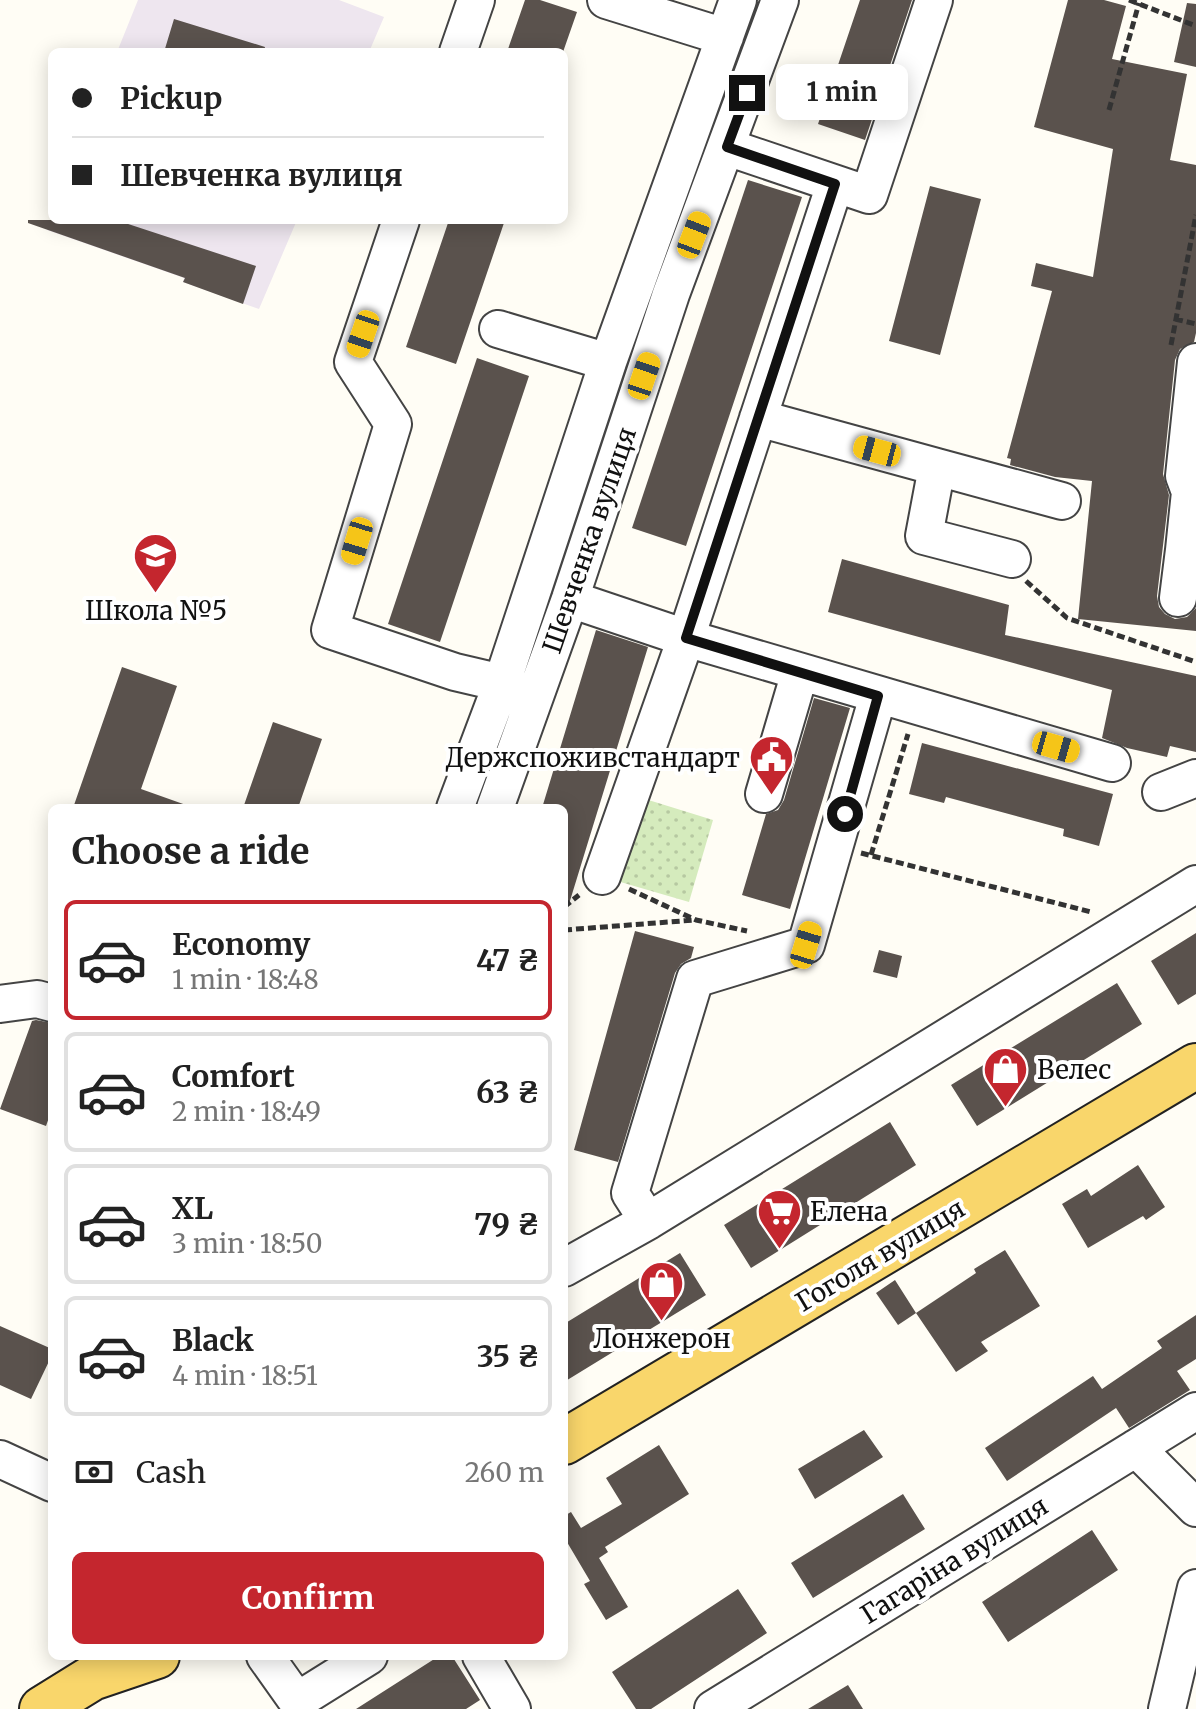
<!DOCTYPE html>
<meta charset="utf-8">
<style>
body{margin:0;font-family:Merriweather,serif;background:#f2f2f2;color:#222;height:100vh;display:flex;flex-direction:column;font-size:30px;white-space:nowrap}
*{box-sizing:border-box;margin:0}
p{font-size:26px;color:#767676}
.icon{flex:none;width:44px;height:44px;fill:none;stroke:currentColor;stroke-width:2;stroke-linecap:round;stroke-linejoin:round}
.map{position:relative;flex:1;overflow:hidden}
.sheet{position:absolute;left:48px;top:804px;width:520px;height:856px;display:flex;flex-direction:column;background:#fff;border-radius:12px;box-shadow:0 4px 20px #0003}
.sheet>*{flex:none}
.top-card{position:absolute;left:48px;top:48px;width:520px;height:176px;border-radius:12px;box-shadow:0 4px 20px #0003;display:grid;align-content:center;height:176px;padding:0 24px;background:#fff}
.end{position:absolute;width:36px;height:36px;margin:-18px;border:10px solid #111;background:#fff;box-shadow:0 0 0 4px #fff}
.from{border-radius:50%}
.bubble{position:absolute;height:56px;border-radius:12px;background:#fff;box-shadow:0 4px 20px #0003;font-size:26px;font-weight:700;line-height:56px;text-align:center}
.car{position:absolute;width:24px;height:48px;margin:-24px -12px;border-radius:10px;box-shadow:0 0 6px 2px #0007;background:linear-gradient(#f5c518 24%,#345 0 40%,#f5c518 0 76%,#345 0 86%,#f5c518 0)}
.top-card b{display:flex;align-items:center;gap:28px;height:76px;font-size:30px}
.top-card b+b{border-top:2px solid #e0e0e0}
.top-card i{width:20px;height:20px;background:#222}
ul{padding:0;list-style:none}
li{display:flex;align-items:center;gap:24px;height:120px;margin:0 16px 12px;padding:0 8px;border:4px solid #e0e0e0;border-radius:12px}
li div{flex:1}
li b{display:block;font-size:30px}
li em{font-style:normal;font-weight:700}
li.current{border-color:#c4262e}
li>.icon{width:72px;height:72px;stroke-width:1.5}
h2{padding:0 24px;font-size:36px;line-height:96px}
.pay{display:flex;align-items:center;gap:20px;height:88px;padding:0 24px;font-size:30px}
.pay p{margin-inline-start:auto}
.primary-button{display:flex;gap:16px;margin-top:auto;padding:16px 24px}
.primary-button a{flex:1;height:92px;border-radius:12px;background:#c4262e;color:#fff;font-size:32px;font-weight:700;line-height:92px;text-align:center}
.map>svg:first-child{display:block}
.industrial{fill:#eee6ef}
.park{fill:url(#park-dots)}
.building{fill:#5a524d}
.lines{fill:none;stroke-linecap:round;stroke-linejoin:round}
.minor-casing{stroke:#444;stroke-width:40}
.major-casing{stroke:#222;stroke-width:48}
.path{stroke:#333;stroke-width:5;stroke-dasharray:8 4;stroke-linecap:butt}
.minor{stroke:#fff;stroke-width:36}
.major{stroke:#f9d66b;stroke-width:44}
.route{stroke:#111;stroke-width:10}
.labels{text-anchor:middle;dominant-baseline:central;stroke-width:8;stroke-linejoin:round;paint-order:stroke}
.street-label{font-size:26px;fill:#111;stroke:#fff}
.poi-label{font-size:26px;fill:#111;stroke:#fff}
</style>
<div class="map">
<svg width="1196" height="1709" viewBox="0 0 1196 1709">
<defs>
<pattern id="park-dots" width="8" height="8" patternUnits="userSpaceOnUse" patternTransform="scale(2)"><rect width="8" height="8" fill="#d5ebbd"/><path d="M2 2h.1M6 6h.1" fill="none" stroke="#b6c8a1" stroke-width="1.8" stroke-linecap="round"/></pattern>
</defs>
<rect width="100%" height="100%" fill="#fffdf5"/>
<path class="industrial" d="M 138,0 L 339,0 L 384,17 L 369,52 L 117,52 Z
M 52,218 L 52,220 L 297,220 L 259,309 L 183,282 L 184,278 L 47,230 Z"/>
<path class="park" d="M 642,798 L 713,820 L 689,902 L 617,881 Z"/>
<path class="building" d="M 525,0 L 540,0 L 577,12 L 563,52 L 507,52 Z
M 860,0 L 912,0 L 865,140 L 818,124 Z
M 1068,0 L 1104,0 L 1126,6 L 1112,59 L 1187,74 L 1170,160 L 1196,165 L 1196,333 L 1194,342 L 1180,349 L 1175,360 L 1163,474 L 1169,495 L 1157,596 L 1159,607 L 1165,614 L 1175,619 L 1187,617 L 1196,608 L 1196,631 L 1078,619 L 1092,481 L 1055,477 L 1010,465 L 1011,459 L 1007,458 L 1052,291 L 1031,286 L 1036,263 L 1093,277 L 1113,149 L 1034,127 Z
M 1187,3 L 1196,4 L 1196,67 L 1174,62 Z
M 174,19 L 265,47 L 264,52 L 164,52 Z
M 748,180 L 802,197 L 686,546 L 632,528 Z
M 930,186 L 981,199 L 940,355 L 889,341 Z
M 28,220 L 116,220 L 256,266 L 243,304 L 183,282 L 185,278 L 28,223 Z
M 449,220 L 505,220 L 456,364 L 406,347 Z
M 477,358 L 529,376 L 440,642 L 388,624 Z
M 842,559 L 1009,605 L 1005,635 L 1196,676 L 1196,752 L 1170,746 L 1167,757 L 1127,748 L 1102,738 L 1112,690 L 828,612 Z
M 596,630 L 648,647 L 569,904 L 564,904 L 564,808 L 542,808 Z
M 122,667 L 177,686 L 141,789 L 186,805 L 185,808 L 73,808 Z
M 814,698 L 850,708 L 790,909 L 742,895 L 766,814 L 778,810 L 784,800 Z
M 273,722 L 322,739 L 298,808 L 243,808 Z
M 922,743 L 1113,794 L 1099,846 L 1063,836 L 1064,829 L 946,797 L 944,803 L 909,794 Z
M 635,931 L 694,947 L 691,958 L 681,964 L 675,973 L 618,1162 L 574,1150 Z
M 1196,933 L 1196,994 L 1178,1005 L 1151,961 Z
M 879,950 L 902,956 L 897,978 L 873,972 Z
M 1117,983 L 1142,1024 L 977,1126 L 951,1085 Z
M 36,1020 L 52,1023 L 52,1109 L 46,1126 L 0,1109 L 32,1021 Z
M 890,1122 L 916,1165 L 751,1268 L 724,1225 Z
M 1138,1165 L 1165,1207 L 1146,1220 L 1143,1216 L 1088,1248 L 1062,1204 L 1087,1189 L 1091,1196 Z
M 1005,1250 L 1040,1306 L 981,1342 L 988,1351 L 956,1372 L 916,1313 L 976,1273 L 974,1269 Z
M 680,1253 L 706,1295 L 564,1382 L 564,1324 Z
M 895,1280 L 916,1313 L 898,1325 L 876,1293 Z
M 1196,1315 L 1196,1359 L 1177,1371 L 1190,1390 L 1129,1428 L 1116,1408 L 1007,1481 L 985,1448 L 1093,1376 L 1102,1389 L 1162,1348 L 1157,1341 Z
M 0,1326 L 52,1349 L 52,1355 L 31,1399 L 0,1385 Z
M 864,1430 L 883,1457 L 815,1499 L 798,1469 Z
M 659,1445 L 689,1494 L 605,1547 L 608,1552 L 599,1558 L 628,1607 L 606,1620 L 584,1584 L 590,1581 L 564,1537 L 564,1516 L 571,1512 L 581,1528 L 622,1504 L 606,1478 Z
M 903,1494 L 925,1529 L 813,1598 L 791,1563 Z
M 1092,1530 L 1118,1570 L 1008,1642 L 982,1602 Z
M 738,1589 L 767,1633 L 651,1709 L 636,1709 L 612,1672 Z
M 439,1656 L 452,1656 L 480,1700 L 466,1709 L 356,1709 Z
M 848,1685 L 863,1709 L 808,1709 Z"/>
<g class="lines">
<defs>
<path id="minor" d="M 606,0 L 725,37
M 458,52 L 476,0
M 727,147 L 869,195 L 934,0
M 401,220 L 353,362 L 393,424 L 330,630 L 455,672 L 502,683
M 498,329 L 608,362
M 758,418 L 937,467 L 924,536 L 1012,559
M 937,467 L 1062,501
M 1184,550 L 1190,492 L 1184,476 L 1196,362
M 1178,598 L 1184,550 L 1196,552
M 570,599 L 686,638 L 1112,763
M 1161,792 L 1196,778
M 764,794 L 800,672
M 455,808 L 502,683 L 608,362 L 738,0
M 495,808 L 570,599 L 671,294 L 780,0
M 602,876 L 686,638 L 835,184
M 0,1004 L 37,999 L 52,1003
M 648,1221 L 630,1193 L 695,979 L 806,945 L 878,696
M 564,1268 L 648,1221 L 1196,884
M 1136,1448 L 1196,1508
M 0,1459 L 52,1483
M 265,1656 L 297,1701 L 369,1656
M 481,1656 L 512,1709
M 713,1709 L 1196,1411
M 1167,1709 L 1196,1588"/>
<path id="major" d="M 564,1442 L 1196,1066
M 42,1709 L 92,1678 L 157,1656"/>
</defs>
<use href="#minor" class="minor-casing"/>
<use href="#major" class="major-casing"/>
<path class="path" d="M 1129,0 L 1196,26
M 1109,110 L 1139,3
M 1175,319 L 1196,324
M 1171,345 L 1196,215
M 1026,581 L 1067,618 L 1196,662
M 861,853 L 1091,912
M 871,855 L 908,734
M 629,889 L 696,920 L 747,931
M 564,907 L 579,895
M 564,930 L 695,920"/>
<use href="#minor" class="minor"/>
<use href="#major" class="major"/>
</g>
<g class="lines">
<path class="route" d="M 747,93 L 727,147 L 835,184 L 686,638 L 878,696 L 845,814"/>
</g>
<defs>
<symbol id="school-pin" viewBox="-11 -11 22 30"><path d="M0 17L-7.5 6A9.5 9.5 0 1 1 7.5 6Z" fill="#c4262e" stroke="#fff"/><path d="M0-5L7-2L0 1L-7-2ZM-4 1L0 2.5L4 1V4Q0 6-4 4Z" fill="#fff"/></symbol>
<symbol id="civic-pin" viewBox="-11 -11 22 30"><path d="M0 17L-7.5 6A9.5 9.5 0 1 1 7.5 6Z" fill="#c4262e" stroke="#fff"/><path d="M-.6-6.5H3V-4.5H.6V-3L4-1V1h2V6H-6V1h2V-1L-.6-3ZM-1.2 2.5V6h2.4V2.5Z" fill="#fff"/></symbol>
<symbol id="shop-pin" viewBox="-11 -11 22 30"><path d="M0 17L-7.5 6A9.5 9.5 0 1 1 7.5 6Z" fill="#c4262e" stroke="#fff"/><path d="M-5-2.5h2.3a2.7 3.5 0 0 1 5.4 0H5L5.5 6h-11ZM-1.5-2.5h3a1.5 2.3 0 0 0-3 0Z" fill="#fff"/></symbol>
<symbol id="supermarket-pin" viewBox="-11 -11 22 30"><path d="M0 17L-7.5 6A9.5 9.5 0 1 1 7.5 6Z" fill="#c4262e" stroke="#fff"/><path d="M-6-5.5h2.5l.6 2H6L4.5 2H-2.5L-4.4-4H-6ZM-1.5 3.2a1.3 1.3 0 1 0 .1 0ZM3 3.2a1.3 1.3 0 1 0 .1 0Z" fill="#fff"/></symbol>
</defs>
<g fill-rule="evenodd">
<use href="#school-pin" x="130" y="530" width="51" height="69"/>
<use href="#civic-pin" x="746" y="732" width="51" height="69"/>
<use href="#shop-pin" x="980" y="1044" width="51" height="69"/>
<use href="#supermarket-pin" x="754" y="1186" width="51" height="69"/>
<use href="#shop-pin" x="636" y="1258" width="51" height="69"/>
</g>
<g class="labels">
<g class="street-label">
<text transform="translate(589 540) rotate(-71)">Шевченка вулиця</text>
<text transform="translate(880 1255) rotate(-31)">Гоголя вулиця</text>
<text transform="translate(954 1560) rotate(-32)">Гагаріна вулиця</text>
</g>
<g class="poi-label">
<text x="156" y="610">Школа №5</text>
<text x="740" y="757" text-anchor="end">Держспоживстандарт</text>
<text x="1037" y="1069" text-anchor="start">Велес</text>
<text x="810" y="1211" text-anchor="start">Елена</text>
<text x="662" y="1338">Лонжерон</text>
</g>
</g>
</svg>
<i class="end from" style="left:845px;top:814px"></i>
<i class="end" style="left:747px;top:93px"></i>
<div class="bubble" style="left:776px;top:64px;width:132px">1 min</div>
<i class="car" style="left:694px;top:235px;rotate:21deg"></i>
<i class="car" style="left:363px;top:334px;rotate:199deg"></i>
<i class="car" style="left:644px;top:376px;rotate:19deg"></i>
<i class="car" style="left:877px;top:451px;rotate:285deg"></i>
<i class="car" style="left:357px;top:541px;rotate:197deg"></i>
<i class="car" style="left:1056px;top:747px;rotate:106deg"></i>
<i class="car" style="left:806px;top:945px;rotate:17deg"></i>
<div class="top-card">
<b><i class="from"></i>Pickup</b>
<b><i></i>Шевченка вулиця</b>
</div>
<section class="sheet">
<h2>Choose a ride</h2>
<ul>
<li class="current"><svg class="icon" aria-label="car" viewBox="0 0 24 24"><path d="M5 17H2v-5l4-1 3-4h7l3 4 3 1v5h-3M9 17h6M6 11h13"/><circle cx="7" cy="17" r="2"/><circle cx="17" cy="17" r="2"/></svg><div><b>Economy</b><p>1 min · 18:48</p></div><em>47 ₴</em></li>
<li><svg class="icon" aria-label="car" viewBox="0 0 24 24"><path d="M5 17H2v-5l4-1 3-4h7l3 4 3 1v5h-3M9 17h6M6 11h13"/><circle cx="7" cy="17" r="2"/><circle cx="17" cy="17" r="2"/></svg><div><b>Comfort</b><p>2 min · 18:49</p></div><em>63 ₴</em></li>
<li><svg class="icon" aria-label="car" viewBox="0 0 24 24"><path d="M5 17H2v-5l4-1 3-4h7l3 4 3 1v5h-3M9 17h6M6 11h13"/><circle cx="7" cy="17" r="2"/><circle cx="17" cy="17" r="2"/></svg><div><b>XL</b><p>3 min · 18:50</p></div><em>79 ₴</em></li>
<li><svg class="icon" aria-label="car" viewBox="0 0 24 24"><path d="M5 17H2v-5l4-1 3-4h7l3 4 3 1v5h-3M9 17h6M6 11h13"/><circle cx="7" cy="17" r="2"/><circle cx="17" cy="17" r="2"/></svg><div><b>Black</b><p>4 min · 18:51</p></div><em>35 ₴</em></li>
</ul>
<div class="pay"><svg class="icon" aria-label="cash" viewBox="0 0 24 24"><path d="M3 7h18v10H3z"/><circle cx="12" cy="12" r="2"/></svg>Cash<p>260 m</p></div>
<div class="primary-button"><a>Confirm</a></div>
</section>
</div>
